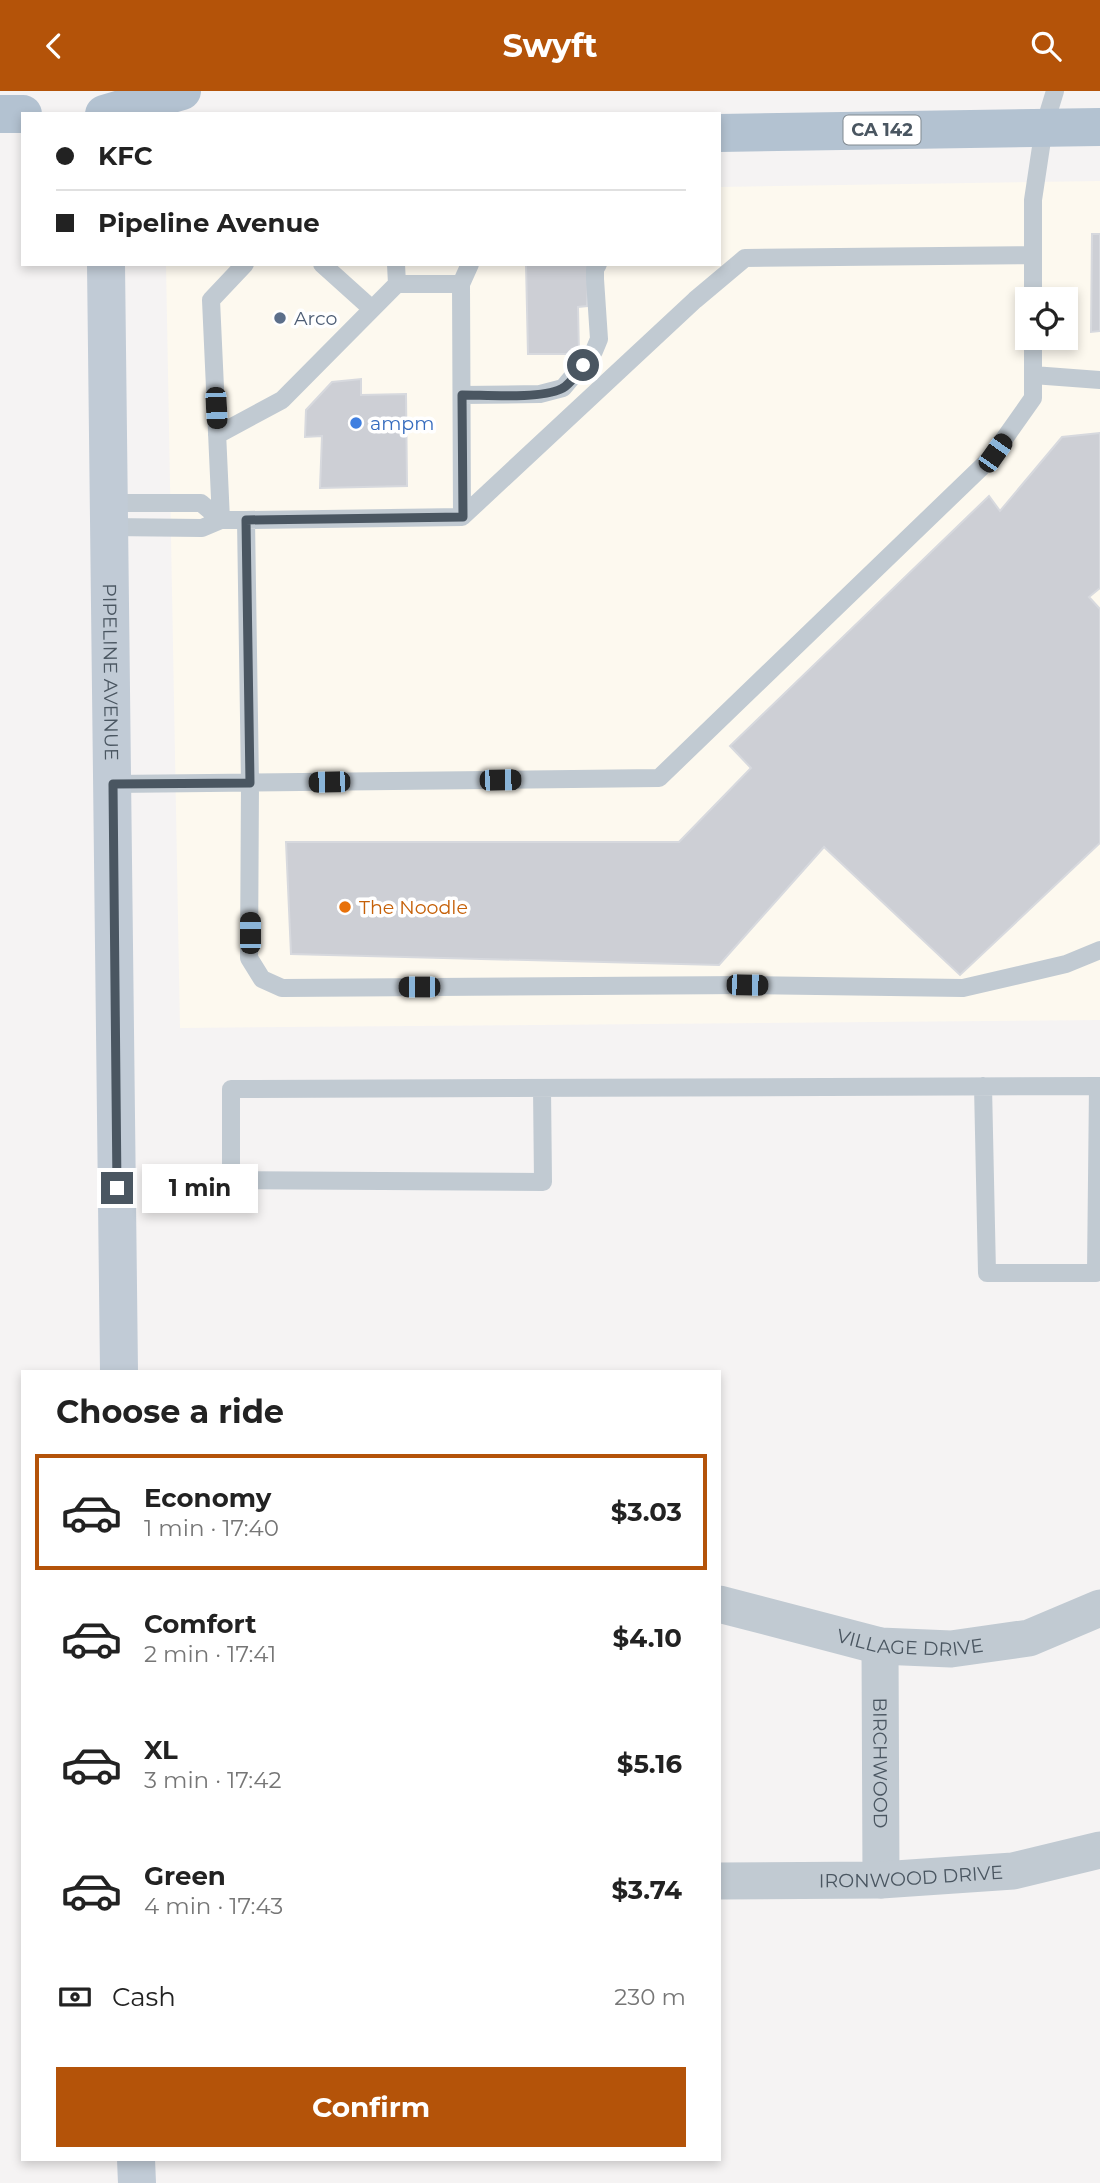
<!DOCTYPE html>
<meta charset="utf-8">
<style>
body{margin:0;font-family:Montserrat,sans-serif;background:#f2f2f2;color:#222;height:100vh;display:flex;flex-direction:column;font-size:26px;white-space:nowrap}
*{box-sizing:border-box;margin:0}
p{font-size:23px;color:#767676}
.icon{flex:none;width:38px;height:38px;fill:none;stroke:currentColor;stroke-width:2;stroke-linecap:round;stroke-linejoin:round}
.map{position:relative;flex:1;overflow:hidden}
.side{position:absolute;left:21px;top:1279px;width:700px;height:791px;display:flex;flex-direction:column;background:#fff;border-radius:0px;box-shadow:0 4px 10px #0003}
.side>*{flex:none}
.banner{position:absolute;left:21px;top:21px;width:700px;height:154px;border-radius:0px;box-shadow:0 4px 10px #0003;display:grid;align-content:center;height:154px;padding:0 35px;background:#fff}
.fabs{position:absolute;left:1015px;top:196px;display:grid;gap:14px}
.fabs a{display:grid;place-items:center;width:63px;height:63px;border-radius:0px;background:#fff;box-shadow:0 4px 10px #0003;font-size:35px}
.end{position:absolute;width:32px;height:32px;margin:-16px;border:9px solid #4a5661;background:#fff;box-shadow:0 0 0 4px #fff}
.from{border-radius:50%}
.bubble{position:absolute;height:49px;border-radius:0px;background:#fff;box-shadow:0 4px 10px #0003;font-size:23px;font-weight:700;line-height:49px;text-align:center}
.car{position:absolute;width:21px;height:42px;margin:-21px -10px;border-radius:9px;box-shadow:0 0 5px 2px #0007;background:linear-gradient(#222 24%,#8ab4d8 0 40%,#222 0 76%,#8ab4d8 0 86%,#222 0)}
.banner b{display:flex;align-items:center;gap:24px;height:66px;font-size:26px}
.banner b+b{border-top:2px solid #e0e0e0}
.banner i{width:18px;height:18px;background:#222}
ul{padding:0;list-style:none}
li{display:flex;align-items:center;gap:21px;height:116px;margin:0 14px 10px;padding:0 21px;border:4px solid transparent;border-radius:0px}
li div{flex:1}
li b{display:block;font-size:26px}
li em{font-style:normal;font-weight:700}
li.current{border-color:#b45309}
li>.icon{width:63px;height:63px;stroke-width:1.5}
h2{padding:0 35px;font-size:32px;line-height:84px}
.pay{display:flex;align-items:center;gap:18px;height:77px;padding:0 35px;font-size:26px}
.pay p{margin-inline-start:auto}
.action{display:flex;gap:14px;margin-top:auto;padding:14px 35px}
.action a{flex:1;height:80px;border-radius:0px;background:#b45309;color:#fff;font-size:28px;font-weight:700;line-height:80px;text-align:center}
header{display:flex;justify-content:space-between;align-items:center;height:91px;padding:0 35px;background:#b45309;color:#fff;font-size:32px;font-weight:700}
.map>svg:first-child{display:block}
.commercial{fill:#fdf9ef;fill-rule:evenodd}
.building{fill:#cdcfd5;stroke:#d7d9de;stroke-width:2}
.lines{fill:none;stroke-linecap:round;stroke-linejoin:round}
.service{stroke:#c1cad2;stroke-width:18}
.minor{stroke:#c1cad2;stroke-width:37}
.secondary{stroke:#c1cbd6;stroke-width:38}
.primary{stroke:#b3c2d1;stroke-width:38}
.route{stroke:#4a5661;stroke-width:9}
.service-dot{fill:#5c6f8a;stroke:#fff;stroke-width:2.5}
.shop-dot{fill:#3f7fe0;stroke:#fff;stroke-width:2.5}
.food-dot{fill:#e8710a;stroke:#fff;stroke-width:2.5}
.labels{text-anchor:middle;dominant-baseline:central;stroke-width:7;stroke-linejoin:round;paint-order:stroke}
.shield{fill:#fff;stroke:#808990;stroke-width:2}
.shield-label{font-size:18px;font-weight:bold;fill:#4a5661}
.service-label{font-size:19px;fill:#4e5e75;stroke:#fff;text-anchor:start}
.shop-label{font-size:19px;fill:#366cbe;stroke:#fff;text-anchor:start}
.street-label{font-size:19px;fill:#4a5661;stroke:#fff}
.food-label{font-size:19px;fill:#c56008;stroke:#fff;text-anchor:start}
</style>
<header><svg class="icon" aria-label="back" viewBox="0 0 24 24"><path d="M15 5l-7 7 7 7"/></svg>Swyft<svg class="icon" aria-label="search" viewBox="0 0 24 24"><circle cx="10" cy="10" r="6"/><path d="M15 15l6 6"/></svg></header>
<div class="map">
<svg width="1100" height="2092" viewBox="0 0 1100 2092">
<rect width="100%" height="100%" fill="#f5f3f3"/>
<path class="commercial" d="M 1100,90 L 1100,929 L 180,937 L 166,173 L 719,173 L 719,96 ZM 1027,208 L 1066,208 L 1066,247 L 1027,247 Z"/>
<path class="building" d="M 1092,143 L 1100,143 L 1100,240 L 1091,241 Z
M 526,173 L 589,173 L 587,215 L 578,216 L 579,263 L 528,263 Z
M 361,288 L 361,304 L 406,303 L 407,395 L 320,397 L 322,345 L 305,346 L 306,319 L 332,291 Z
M 1100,342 L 1100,497 L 1089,506 L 1100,518 L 1100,752 L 960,884 L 824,756 L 719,874 L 291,863 L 286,751 L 679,751 L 751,677 L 730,655 L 989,405 L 1000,420 L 1062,346 Z"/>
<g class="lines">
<path class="service" d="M 1033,164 L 745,167 L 695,209 L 462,426 L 246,429 L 250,692 L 249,867 L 262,888 L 282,897 L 747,894 L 963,897 L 1066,873 L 1100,859
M 322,173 L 372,218
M 396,173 L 397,193 L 461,193 L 462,426
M 461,193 L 470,173
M 1033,208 L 1033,109 L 1044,36 L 1055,0
M 1033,284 L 1100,289
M 462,304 L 540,303 L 563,297 L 594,260 L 599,248 L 595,188 L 595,178 L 598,173
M 217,344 L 282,309 L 397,193
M 110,412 L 201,412 L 221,429
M 221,429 L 211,209 L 245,173
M 109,436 L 202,437 L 221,429 L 246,429
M 113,693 L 659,687 L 990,368 L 1033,307 L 1033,247
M 983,995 L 987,1182 L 1096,1182 L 1098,995
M 542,997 L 543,1091 L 231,1089 L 231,998 L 1100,995"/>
<g class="minor">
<path id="s1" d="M 719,1513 L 880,1555 L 951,1558 L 1029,1547 L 1100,1517"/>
<path id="s2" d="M 880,1555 L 881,1789"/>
<path id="s3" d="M 719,1790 L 881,1789 L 1013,1780 L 1100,1759"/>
</g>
<g class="secondary">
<path id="s4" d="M 106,173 L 119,1281"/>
<path d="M 136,2068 L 137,2092"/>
</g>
<path class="primary" d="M 0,23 L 23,23
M 104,23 L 182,0
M 719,42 L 1100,36"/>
</g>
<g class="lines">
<path class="route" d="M 117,1097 L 113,693 L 250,692 L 246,429 L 463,426 L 462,304 C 487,304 540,308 561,298 C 570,294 577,282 583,274"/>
</g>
<circle class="service-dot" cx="280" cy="227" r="7"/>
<circle class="shop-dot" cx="356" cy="332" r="7"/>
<circle class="food-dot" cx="345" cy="816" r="7"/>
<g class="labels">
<rect class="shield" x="843.5" y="24.5" width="77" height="29" rx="5"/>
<g class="shield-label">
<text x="882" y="39">CA 142</text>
</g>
<g class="service-label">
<text x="294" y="227">Arco</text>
</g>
<g class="shop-label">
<text x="370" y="332">ampm</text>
</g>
<g class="street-label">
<text stroke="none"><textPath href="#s4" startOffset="408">PIPELINE AVENUE</textPath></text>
<text stroke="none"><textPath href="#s1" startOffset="196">VILLAGE DRIVE</textPath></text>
<text stroke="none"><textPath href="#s2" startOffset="117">BIRCHWOOD</textPath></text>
<text stroke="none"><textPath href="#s3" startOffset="192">IRONWOOD DRIVE</textPath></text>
</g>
<g class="food-label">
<text x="359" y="816">The Noodle</text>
</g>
</g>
</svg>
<div class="fabs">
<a><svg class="icon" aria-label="locate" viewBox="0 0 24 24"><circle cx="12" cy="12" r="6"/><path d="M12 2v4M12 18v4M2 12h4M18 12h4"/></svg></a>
</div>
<i class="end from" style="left:583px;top:274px"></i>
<i class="end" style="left:117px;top:1097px"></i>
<div class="bubble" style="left:142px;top:1073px;width:116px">1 min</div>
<i class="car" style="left:216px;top:317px;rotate:177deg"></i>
<i class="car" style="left:995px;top:362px;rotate:35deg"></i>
<i class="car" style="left:500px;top:689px;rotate:89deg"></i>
<i class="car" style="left:329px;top:691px;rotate:269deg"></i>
<i class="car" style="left:250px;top:842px;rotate:0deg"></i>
<i class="car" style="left:747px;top:894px;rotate:91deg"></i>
<i class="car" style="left:419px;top:896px;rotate:270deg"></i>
<div class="banner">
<b><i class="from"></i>KFC</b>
<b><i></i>Pipeline Avenue</b>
</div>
<section class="side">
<h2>Choose a ride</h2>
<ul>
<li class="current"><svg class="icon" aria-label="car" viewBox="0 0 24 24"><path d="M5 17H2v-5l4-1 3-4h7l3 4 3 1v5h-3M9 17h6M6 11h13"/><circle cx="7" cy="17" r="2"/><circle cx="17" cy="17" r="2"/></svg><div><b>Economy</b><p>1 min · 17:40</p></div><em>$3.03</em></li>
<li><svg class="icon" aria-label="car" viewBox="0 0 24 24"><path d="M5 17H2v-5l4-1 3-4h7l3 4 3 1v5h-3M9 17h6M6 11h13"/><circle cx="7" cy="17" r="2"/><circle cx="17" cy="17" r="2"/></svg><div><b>Comfort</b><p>2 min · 17:41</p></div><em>$4.10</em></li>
<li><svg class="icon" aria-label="car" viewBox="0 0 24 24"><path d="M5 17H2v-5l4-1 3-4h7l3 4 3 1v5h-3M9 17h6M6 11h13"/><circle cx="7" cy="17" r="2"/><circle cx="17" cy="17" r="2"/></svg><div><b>XL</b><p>3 min · 17:42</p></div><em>$5.16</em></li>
<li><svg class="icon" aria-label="car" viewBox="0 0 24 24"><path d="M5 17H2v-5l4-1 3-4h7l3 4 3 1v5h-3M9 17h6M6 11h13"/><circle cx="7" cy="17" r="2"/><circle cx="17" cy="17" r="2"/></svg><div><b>Green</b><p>4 min · 17:43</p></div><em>$3.74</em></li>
</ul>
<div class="pay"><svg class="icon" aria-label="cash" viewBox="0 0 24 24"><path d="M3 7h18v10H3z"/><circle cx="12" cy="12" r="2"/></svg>Cash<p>230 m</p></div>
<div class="action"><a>Confirm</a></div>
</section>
</div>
